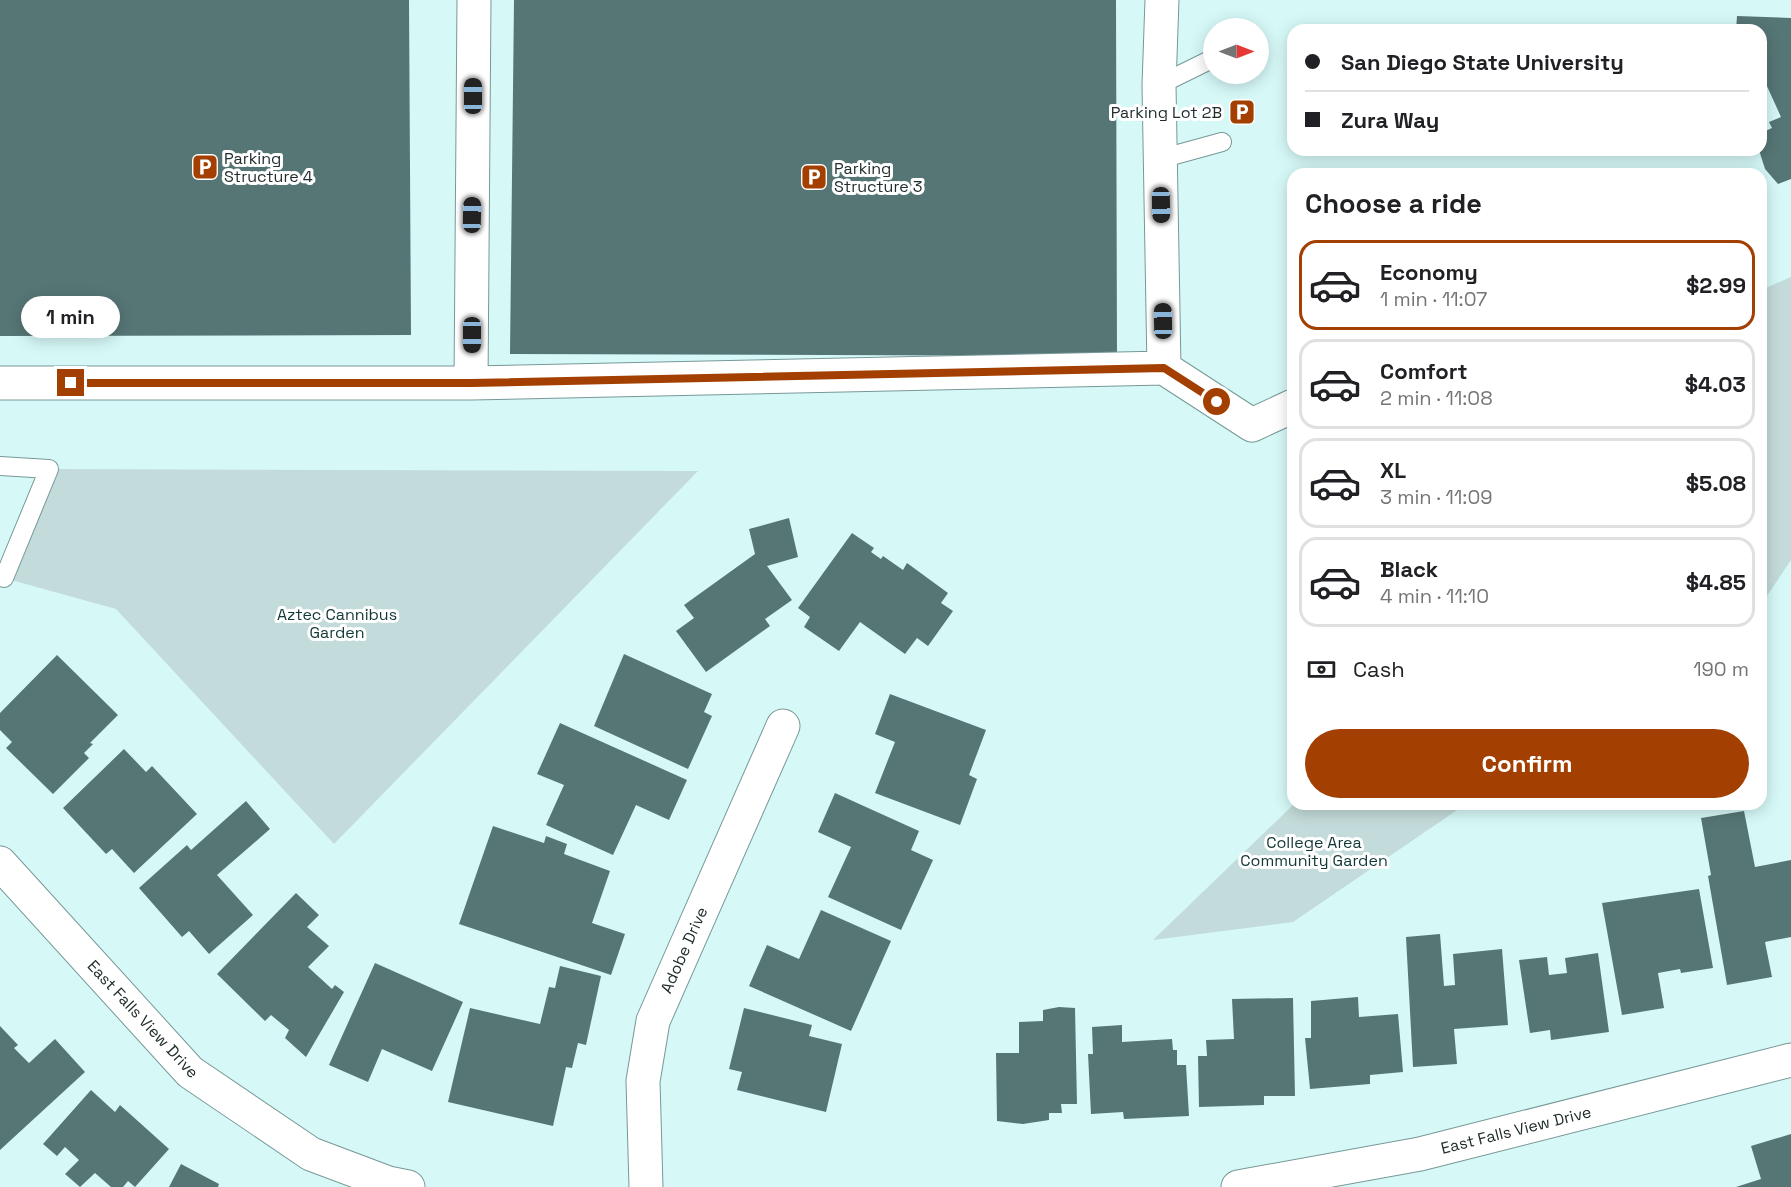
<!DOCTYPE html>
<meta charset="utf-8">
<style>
body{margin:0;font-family:"Space Grotesk",sans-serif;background:#f6f6f6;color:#202124;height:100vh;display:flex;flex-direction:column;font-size:22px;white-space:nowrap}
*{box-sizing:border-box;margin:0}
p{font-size:20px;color:#757577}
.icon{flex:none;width:33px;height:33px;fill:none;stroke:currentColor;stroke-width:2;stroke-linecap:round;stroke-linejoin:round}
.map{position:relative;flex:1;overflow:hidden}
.drawer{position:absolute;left:1287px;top:168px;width:480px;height:642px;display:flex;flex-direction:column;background:#fff;border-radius:18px;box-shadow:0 3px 15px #0003}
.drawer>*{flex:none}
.banner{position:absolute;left:1287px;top:24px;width:480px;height:132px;border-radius:18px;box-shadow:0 3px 15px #0003;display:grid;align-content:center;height:132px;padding:0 18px;background:#fff}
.needle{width:39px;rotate:90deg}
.buttons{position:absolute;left:1203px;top:18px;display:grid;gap:12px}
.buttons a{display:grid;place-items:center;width:66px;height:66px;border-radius:50%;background:#fff;box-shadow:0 3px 15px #0003;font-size:30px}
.end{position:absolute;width:27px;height:27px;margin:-14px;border:8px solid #a34001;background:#fff;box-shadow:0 0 0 3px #fff}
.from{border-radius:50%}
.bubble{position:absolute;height:42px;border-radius:21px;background:#fff;box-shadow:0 3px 15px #0003;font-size:20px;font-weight:700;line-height:42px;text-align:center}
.car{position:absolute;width:18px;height:36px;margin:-18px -9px;border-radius:8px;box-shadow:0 0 4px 2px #0007;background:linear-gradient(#222 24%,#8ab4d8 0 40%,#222 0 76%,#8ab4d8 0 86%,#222 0)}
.banner b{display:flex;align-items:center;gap:21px;height:57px;font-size:22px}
.banner b+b{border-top:2px solid #e0e0e0}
.banner i{width:15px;height:15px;background:#202124}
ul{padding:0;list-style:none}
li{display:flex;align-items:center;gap:18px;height:90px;margin:0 12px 9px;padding:0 6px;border:3px solid #e0e0e0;border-radius:18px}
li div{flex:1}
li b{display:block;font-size:22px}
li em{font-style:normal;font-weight:700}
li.selected{border-color:#a34001}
li>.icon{width:54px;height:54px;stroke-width:1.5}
h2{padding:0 18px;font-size:27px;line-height:72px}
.pay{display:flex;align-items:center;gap:15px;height:66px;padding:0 18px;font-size:22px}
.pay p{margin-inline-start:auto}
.cta{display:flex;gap:12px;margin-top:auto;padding:12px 18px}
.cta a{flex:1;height:69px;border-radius:36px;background:#a34001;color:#fff;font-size:24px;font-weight:700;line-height:69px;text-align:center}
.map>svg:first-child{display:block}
.green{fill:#c3dbda}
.building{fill:#567675}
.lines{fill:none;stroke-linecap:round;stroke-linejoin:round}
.lane-casing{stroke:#779897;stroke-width:20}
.street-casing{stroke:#779897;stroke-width:35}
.lane{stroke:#fff;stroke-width:18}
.street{stroke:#fff;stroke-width:33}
.route{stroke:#a34001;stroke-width:8}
.labels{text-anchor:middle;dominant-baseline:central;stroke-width:6;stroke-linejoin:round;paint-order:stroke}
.poi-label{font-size:16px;fill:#202e2d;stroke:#fff;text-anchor:start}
.park-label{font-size:16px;fill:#113736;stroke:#fff}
.street-label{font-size:16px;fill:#202e2d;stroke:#fff}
</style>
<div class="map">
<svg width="1791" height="1187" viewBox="0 0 1791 1187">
<rect width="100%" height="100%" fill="#d6f9f8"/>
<path class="green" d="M 1791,277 L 1791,560 L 1761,605 L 1761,290 Z
M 49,469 L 698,471 L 334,844 L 116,609 L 4,578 Z
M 1293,797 L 1293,804 L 1466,804 L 1293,922 L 1153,940 L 1292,806 Z"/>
<path class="building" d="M 0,0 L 409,0 L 411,335 L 0,336 Z
M 514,0 L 1116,0 L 1117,356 L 510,354 Z
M 1737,16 L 1791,18 L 1791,179 L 1778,184 L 1765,169 L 1759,150 L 1761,150 L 1761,133 L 1772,128 L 1769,122 L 1781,117 L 1761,73 L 1761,30 L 1736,30 Z
M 789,518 L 798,557 L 767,566 L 792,600 L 765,619 L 770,626 L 706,672 L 676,631 L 694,618 L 684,605 L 755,554 L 749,529 Z
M 852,533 L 874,548 L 871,552 L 881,559 L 883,556 L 903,570 L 907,563 L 948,593 L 941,603 L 953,611 L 928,646 L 917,638 L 905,654 L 860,622 L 839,651 L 804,627 L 810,617 L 798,608 Z
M 624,654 L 712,694 L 704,712 L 712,716 L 688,769 L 594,726 Z
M 57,655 L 118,715 L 90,743 L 93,744 L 84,753 L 89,758 L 53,794 L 6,748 L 12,742 L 0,730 L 0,713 Z
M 890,694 L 986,730 L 969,775 L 977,779 L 960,825 L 875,793 L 895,742 L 875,734 Z
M 560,723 L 687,780 L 669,820 L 636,805 L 613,855 L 546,825 L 564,785 L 537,774 Z
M 124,749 L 146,772 L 152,766 L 197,814 L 134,873 L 112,849 L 106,854 L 63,808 Z
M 835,793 L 919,831 L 911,850 L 933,860 L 901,930 L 828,897 L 851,847 L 818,832 Z
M 246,801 L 270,829 L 217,875 L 253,915 L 209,954 L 189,931 L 182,937 L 139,888 L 187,845 L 191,850 Z
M 1744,811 L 1755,867 L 1791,860 L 1791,937 L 1765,942 L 1772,977 L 1727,985 L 1708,876 L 1711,875 L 1701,818 Z
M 493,826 L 544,843 L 546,836 L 567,844 L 564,854 L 610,871 L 592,923 L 625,934 L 611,975 L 459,924 Z
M 1699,889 L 1713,968 L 1681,973 L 1680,969 L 1658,973 L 1664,1008 L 1622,1015 L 1602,903 Z
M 296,893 L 319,915 L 307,927 L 329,946 L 308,967 L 332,989 L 335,985 L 344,992 L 306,1057 L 285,1038 L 289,1030 L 271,1015 L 265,1021 L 217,974 Z
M 821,910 L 891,941 L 851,1031 L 749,986 L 767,945 L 799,959 Z
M 1440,934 L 1444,986 L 1455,985 L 1453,954 L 1502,949 L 1508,1025 L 1454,1029 L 1457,1064 L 1413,1067 L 1406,937 Z
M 1598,953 L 1609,1032 L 1551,1040 L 1550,1030 L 1530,1033 L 1519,960 L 1547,957 L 1549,975 L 1567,973 L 1565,958 Z
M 375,963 L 463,1002 L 432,1071 L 382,1049 L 368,1082 L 329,1065 Z
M 560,966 L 601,976 L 586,1045 L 578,1043 L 572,1068 L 566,1067 L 553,1126 L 448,1102 L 470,1008 L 540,1024 L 549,987 L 555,988 Z
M 1358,997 L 1359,1017 L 1398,1014 L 1403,1072 L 1370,1075 L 1370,1084 L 1310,1089 L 1305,1038 L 1311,1038 L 1311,1001 Z
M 1293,998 L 1295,1096 L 1264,1096 L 1264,1105 L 1199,1107 L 1198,1056 L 1207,1056 L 1206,1040 L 1234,1039 L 1232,999 Z
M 1059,1007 L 1075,1008 L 1077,1104 L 1061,1104 L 1062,1113 L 1049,1113 L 1049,1120 L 1023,1124 L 997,1121 L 996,1053 L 1019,1053 L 1019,1022 L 1043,1021 L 1043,1010 Z
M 744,1008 L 812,1025 L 809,1036 L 842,1044 L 826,1112 L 737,1090 L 742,1072 L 729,1069 Z
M 1122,1025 L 1122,1042 L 1172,1039 L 1173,1050 L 1177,1050 L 1177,1065 L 1186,1065 L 1189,1116 L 1124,1119 L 1123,1112 L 1091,1114 L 1088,1054 L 1093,1054 L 1092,1027 Z
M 0,1026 L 18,1045 L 14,1048 L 29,1063 L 55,1039 L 85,1072 L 0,1150 Z
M 91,1090 L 115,1112 L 120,1105 L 169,1149 L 135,1187 L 128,1181 L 123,1187 L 111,1187 L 95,1173 L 80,1187 L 65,1174 L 79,1160 L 65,1147 L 57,1156 L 43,1144 Z
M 1791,1134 L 1791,1187 L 1736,1187 L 1761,1179 L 1751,1146 Z
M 181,1164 L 219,1184 L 218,1187 L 169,1187 Z"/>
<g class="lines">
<defs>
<path id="lane" d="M 1159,85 L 1214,58
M 1160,159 L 1222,142
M 0,466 L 49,469 L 4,578"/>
<path id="street" d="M 1164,368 L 1252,425 L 1293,406
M 0,383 L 471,383 L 1164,368 L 1159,85 L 1162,0
M 471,383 L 474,0
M 0,863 L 190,1072 L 311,1154 L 388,1183 L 408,1187
M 646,1187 L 643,1081 L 653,1021 L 783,726
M 1238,1187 L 1420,1154 L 1791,1060"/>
</defs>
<use href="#lane" class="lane-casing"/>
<use href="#street" class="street-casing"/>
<use href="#lane" class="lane"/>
<use href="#street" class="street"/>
</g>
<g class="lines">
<path class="route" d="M 71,383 L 471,383 L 1164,368 L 1217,402"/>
</g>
<defs>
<symbol id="parking-square" viewBox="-11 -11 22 22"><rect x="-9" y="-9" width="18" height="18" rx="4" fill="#a34001" stroke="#fff"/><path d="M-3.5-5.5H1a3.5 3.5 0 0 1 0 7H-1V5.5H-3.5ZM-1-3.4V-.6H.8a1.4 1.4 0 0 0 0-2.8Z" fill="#fff"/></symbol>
</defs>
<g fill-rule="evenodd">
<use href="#parking-square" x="1227" y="97" width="30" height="30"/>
<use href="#parking-square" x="190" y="152" width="30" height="30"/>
<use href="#parking-square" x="799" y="162" width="30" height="30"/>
</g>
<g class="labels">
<g class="poi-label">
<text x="1222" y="112" text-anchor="end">Parking Lot 2B</text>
<text x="224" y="158">Parking<tspan x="224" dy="18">Structure 4</tspan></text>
<text x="834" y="168">Parking<tspan x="834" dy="18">Structure 3</tspan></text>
</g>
<g class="park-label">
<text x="337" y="614">Aztec Cannibus<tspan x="337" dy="18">Garden</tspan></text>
<text x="1314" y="842">College Area<tspan x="1314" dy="18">Community Garden</tspan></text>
</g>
<g class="street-label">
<text transform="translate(684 950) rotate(-66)">Adobe Drive</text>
<text transform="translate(143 1019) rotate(47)">East Falls View Drive</text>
<text transform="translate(1516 1130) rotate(-14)">East Falls View Drive</text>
</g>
</g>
</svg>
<div class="buttons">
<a><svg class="needle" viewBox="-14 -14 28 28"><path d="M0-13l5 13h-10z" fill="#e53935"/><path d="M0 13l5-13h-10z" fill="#757577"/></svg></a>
</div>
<i class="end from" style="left:1217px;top:402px"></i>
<i class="end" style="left:71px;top:383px"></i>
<div class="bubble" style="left:21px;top:296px;width:99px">1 min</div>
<i class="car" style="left:473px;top:96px;rotate:0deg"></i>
<i class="car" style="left:1161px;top:205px;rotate:179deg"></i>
<i class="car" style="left:472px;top:215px;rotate:1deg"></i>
<i class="car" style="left:1163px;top:321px;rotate:359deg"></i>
<i class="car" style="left:472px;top:335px;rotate:180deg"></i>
<div class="banner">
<b><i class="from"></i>San Diego State University</b>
<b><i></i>Zura Way</b>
</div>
<section class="drawer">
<h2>Choose a ride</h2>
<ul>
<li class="selected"><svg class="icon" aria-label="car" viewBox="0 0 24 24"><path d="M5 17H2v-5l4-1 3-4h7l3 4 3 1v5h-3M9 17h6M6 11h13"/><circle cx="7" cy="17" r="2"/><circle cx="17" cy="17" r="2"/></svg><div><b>Economy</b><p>1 min · 11:07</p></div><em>$2.99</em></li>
<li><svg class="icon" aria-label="car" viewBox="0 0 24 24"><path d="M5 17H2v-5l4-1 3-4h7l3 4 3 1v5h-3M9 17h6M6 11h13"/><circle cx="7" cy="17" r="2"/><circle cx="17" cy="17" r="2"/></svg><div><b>Comfort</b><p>2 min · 11:08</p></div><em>$4.03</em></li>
<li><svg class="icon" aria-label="car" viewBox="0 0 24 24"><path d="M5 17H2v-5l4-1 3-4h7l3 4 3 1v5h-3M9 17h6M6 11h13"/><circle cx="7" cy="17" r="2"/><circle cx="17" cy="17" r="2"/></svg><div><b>XL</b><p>3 min · 11:09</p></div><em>$5.08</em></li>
<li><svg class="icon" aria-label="car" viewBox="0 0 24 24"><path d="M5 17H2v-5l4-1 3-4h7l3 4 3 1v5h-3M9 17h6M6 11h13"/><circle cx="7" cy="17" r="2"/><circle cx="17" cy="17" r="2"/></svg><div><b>Black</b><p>4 min · 11:10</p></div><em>$4.85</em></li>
</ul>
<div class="pay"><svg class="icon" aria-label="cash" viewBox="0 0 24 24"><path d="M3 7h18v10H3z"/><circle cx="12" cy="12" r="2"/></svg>Cash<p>190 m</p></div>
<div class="cta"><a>Confirm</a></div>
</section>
</div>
